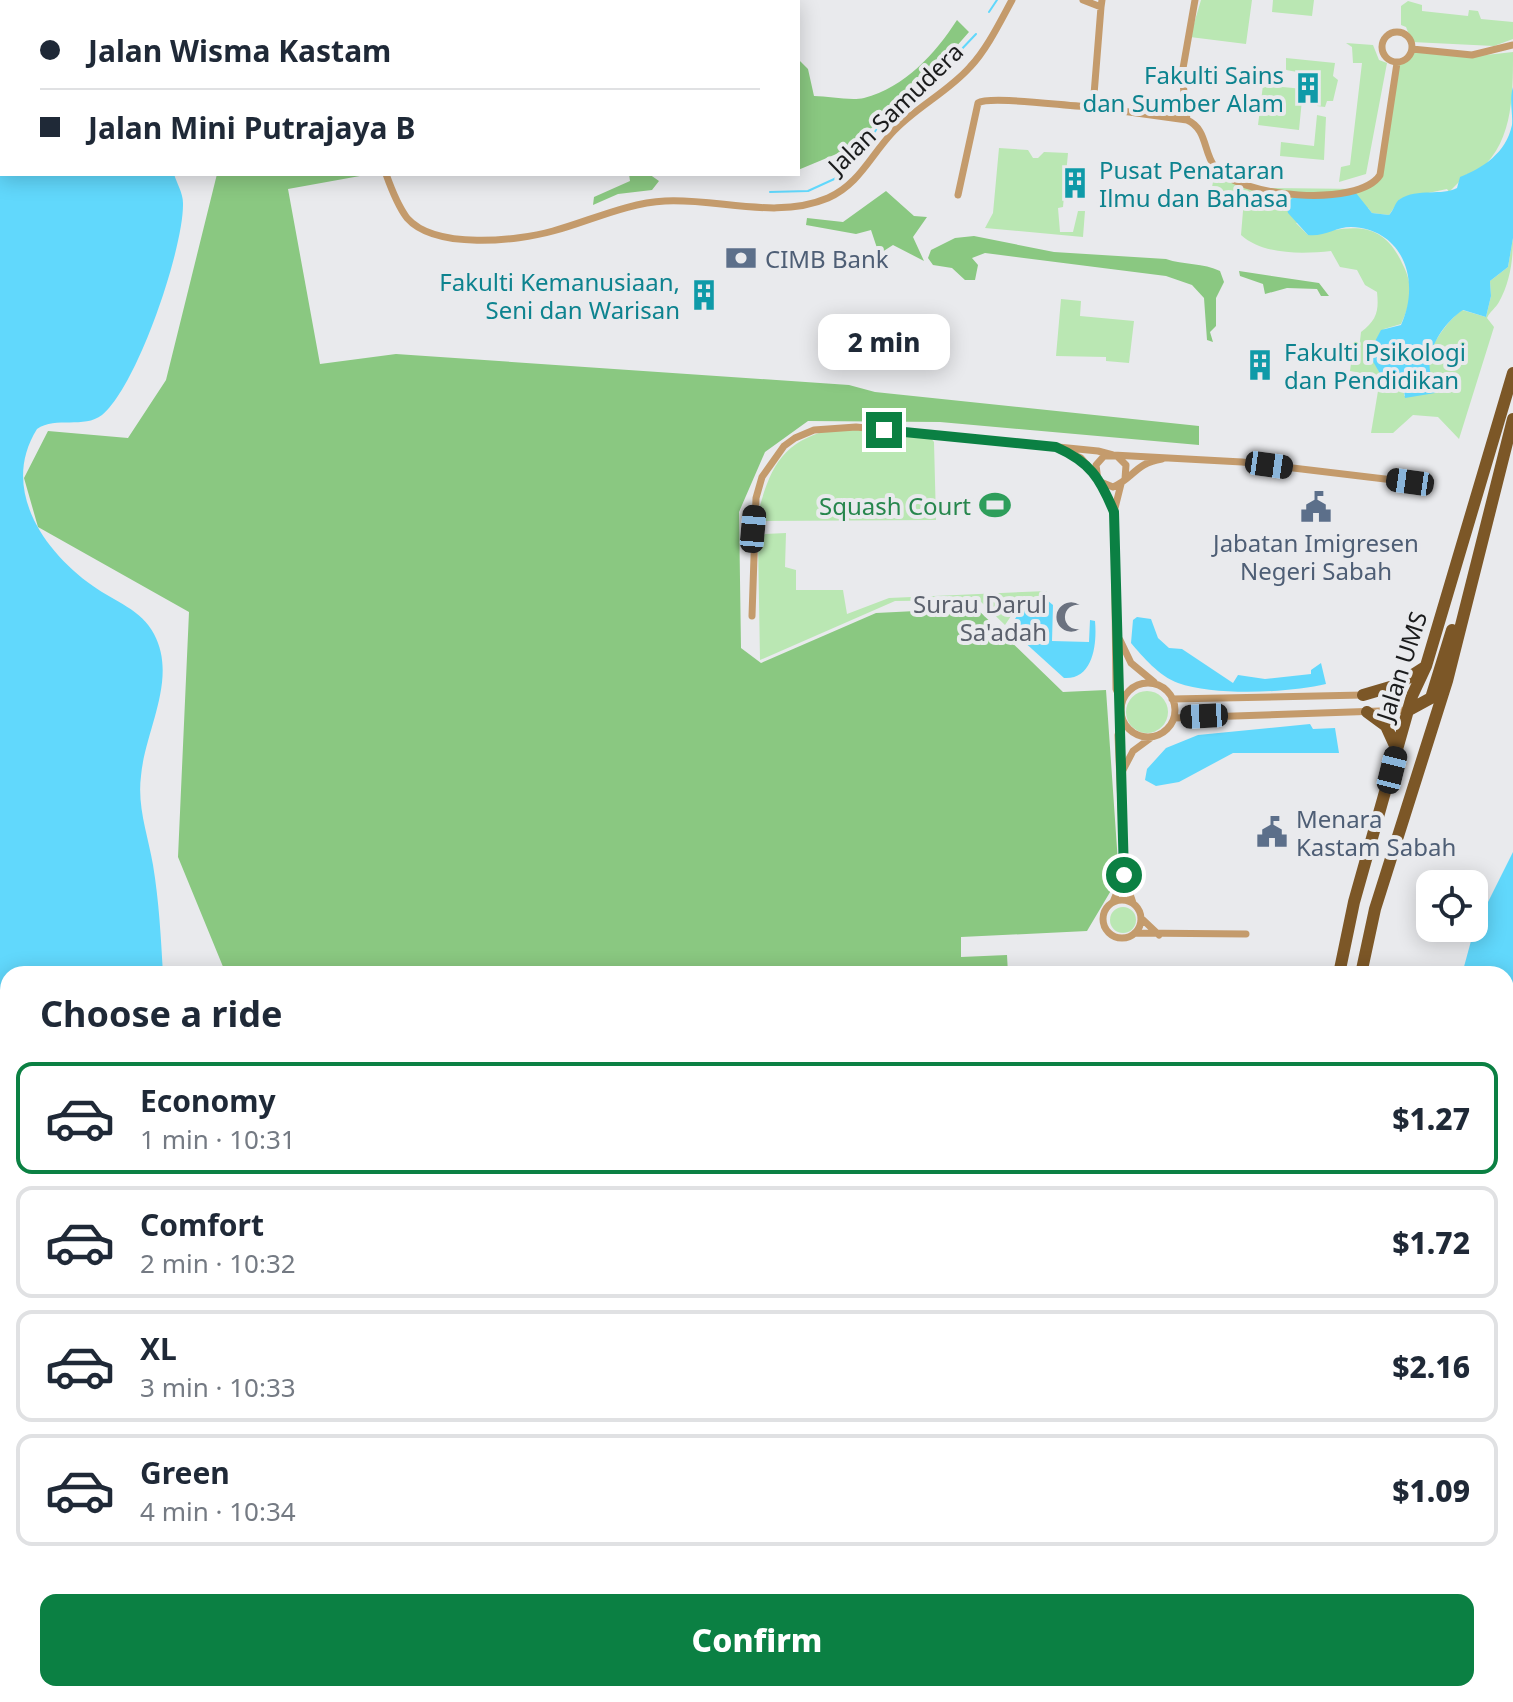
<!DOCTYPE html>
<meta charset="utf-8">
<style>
body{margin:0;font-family:"Noto Sans",sans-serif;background:#f2f2f3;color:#1f2937;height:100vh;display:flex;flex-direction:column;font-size:30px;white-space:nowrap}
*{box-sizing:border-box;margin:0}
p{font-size:26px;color:#747a83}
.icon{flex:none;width:44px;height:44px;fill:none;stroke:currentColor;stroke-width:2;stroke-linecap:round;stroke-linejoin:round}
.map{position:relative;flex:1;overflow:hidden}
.sheet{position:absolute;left:0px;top:966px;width:1514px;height:736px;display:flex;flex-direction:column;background:#fff;border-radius:24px 24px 0 0;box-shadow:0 4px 20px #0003}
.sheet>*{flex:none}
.hud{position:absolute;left:0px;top:0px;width:800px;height:176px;box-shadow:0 4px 20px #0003;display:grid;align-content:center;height:176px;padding:0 40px;background:#fff}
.fabs{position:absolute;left:1416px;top:870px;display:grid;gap:16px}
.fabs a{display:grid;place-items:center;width:72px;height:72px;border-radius:16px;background:#fff;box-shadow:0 4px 20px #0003;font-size:40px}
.end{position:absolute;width:36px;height:36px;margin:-18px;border:10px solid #0b8043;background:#fff;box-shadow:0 0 0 4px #fff}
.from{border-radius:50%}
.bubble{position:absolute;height:56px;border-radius:16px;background:#fff;box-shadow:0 4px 20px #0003;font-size:26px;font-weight:800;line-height:56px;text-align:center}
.car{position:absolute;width:24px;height:48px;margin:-24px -12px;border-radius:10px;box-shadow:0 0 6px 2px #0007;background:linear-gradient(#222 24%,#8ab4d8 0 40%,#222 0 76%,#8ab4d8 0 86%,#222 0)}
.hud b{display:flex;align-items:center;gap:28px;height:76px;font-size:30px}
.hud b+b{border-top:2px solid #e0e1e3}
.hud i{width:20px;height:20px;background:#1f2937}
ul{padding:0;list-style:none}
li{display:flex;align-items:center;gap:24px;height:112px;margin:0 16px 12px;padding:0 24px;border:4px solid #e0e1e3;border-radius:16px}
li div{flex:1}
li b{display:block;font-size:30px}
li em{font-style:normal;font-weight:800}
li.active{border-color:#0b8043}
li>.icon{width:72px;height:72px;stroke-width:1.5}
h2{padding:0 40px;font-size:36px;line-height:96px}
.button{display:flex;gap:16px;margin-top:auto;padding:16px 40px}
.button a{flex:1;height:92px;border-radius:16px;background:#0b8043;color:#fff;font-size:32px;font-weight:800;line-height:92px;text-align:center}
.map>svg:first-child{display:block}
.green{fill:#bae7b3}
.forest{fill:#8ac881}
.water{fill:#61d8fc}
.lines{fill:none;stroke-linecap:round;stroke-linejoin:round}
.stream{stroke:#61d8fc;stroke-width:2}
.minor{stroke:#c49b6c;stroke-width:7}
.trunk{stroke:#7c5727;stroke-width:12}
.trunk-bridge{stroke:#7c5727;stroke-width:12}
.route{stroke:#0b8043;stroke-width:10}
.labels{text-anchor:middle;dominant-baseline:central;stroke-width:8;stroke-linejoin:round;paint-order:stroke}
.culture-label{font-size:24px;fill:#0d838f;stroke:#e9eaed;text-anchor:end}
.street-label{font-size:24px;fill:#1a1b1c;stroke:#e9eaed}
.service-label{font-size:24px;fill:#4e5e75;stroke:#e9eaed;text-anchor:start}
.leisure-label{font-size:24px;fill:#27864d;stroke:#e9eaed;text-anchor:end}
.worship-label{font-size:24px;fill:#5b616d;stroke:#e9eaed;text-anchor:end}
</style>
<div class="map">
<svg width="1513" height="1702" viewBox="0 0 1513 1702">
<rect width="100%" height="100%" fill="#e9eaed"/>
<path class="green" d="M 1201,0 L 1252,0 L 1246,44 L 1190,37 Z
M 1273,0 L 1314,0 L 1312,16 L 1272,12 Z
M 1408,1 L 1422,5 L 1422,11 L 1468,16 L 1469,10 L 1478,11 L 1481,19 L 1513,22 L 1513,39 L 1494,46 L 1412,42 L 1406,27 L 1401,25 L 1401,6 Z
M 1346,43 L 1373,45 L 1379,60 L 1387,63 L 1366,174 L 1339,182 L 1341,167 L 1350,165 L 1362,63 L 1353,63 L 1352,47 Z
M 1412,52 L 1468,57 L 1513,52 C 1513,98 1513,148 1473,175 L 1467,174 L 1449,192 L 1447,189 L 1400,199 L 1389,215 L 1372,213 L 1368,208 L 1296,223 L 1308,235 C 1352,226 1382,218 1403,265 C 1414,287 1411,303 1401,324 L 1384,329 L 1378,339 L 1397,388 L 1404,391 L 1404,396 L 1433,381 C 1431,375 1427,369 1427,363 C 1428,347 1450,318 1462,310 L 1486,317 L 1491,296 L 1490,281 L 1508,267 L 1513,238 C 1513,261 1510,282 1499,302 C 1496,308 1490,311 1487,318 L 1494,327 L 1459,439 L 1438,417 L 1413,415 L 1393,433 L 1371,433 L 1378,391 L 1366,386 L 1361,373 L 1350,371 L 1354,341 L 1360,341 L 1361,332 C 1377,320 1379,311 1377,292 L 1365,285 L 1357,270 L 1340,267 L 1331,251 C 1302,254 1263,255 1241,235 L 1244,199 L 1216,197 L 1211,192 L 1214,177 L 1222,173 L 1258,188 L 1362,189 L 1378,178 L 1396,65 L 1408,59 Z
M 1286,58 L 1335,63 L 1333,76 L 1338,80 L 1333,101 L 1327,101 L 1325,107 L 1317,106 L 1320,76 L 1286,70 Z
M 1263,85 L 1303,89 L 1299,130 L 1258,125 Z
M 1317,115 L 1326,117 L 1324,160 L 1280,156 L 1281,142 L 1314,146 Z
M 999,148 L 1028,150 L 1033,158 L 1038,158 L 1044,152 L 1068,153 L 1063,207 L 1058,208 L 1060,232 L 1073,232 L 1078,211 L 1085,211 L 1083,237 L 985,228 L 993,213 Z
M 1061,299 L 1081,301 L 1080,316 L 1134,321 L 1129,363 L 1106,361 L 1106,357 L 1056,356 Z
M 838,428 L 930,437 L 934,442 L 936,520 L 762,521 L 758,513 C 771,464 784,439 838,428 Z
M 786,533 L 785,567 L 796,570 L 796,590 L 843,590 L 847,614 L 889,598 L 1047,591 L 1045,598 L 1019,604 L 1005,625 L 979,600 L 895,601 L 760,660 L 758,542 L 765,534 Z
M1126 712a21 21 0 1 1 42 0a21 21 0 1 1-42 0Z
M1110 920a13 13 0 1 1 26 0a13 13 0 1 1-26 0Z"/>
<path class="forest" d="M 957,20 L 969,32 L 926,81 L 846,150 L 798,170 L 798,59 L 808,69 L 814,96 C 829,96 850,101 864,98 C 905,87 935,54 957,20 Z
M 217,174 L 371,174 L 288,189 L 320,364 L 396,354 L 849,385 L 875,392 L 1199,426 L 1199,445 L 940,422 L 808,421 L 765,452 L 739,512 L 741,648 L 761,663 L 876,613 L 976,608 L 1063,692 L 1106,690 L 1119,877 L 1087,931 L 961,937 L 961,957 L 1007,955 L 1008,974 L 226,974 L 178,857 L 189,612 L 38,527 L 24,478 L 48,431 L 128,438 L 166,380 Z
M 629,174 L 649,174 L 659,181 L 652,190 L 618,194 L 593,205 L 594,197 L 630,181 Z
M 886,191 L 914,216 L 927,217 L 913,237 L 924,261 L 893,245 L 879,254 L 871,230 L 856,234 L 806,225 L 807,218 L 843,222 Z
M 974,236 L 1054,252 L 1166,259 C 1183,265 1204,263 1220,271 L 1224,282 L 1216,298 L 1216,326 L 1210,332 L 1213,342 L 1207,340 L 1204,298 L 1192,285 L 1166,276 L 985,253 L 972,258 L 978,265 L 975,280 L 965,280 L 952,268 L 933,265 L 928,258 L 931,250 L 955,238 Z
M 1239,271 L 1319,283 L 1329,296 L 1321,296 L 1317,289 L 1287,288 L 1265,294 L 1263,284 L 1240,276 Z
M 0,1297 L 8,1298 L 8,1397 L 0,1398 Z
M 371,1694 L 518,1694 L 522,1701 L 715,1702 L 373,1702 Z"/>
<path class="water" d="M 0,0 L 183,2 L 2,2 L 2,174 L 174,174 C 177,184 183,193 183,203 C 184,248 137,387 102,415 C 84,429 56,416 37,429 C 0,488 43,551 93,586 C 114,601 142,610 154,634 C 178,679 145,730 141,776 C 137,807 148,835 153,865 C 159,901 161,938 163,974 L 8,974 L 8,1298 L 0,1296 Z
M 1513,87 L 1513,238 L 1508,267 L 1490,281 L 1491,296 L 1486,317 L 1463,310 C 1441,324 1416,364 1438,385 L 1435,393 L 1405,398 L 1404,391 L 1389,389 L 1371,358 L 1372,347 L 1381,330 L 1401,325 C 1421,282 1404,229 1351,227 C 1336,227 1324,237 1308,235 L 1288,213 L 1286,204 L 1299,192 L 1356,193 L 1372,213 L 1389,215 C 1394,210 1395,202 1400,199 C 1417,188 1443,196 1457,188 L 1460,177 C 1483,168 1506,153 1512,125 C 1513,113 1509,99 1513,87 Z
M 1048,601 L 1053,605 L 1052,641 L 1089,642 L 1090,620 L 1095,621 C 1097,642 1094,680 1064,678 L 1012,631 L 1011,625 L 1023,607 Z
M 1137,617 L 1151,619 L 1158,638 L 1169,648 L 1182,649 L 1233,683 L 1238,675 L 1265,679 L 1311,674 L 1311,670 L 1321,663 L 1326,684 C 1287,693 1215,696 1178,683 C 1159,676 1143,657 1131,643 L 1133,620 Z
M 1310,724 L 1313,729 L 1335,728 L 1339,753 L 1233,753 L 1179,782 L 1156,786 L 1145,780 L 1147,769 L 1166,748 L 1198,735 Z
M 1513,852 L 1513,1434 L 1506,1411 L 1506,974 L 1462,974 L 1474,930 Z
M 0,1414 L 8,1414 L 8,1694 L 341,1694 L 346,1702 L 0,1702 Z"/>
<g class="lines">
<path class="stream" d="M 989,12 L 997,0
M 770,192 L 808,191 L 843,175 L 882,122 L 940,72 L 976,34"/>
<path class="minor" d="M 338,0 L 338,2
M 1083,0 L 1101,7 L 1102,0
M 1195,0 L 1182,74 L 1187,120 C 1207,129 1203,150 1214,166 C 1238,198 1359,208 1380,175 L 1397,63
M 1101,7 L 1093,107 L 1187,120
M1382 47a15 15 0 1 1 30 0a15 15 0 1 1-30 0Z
M 1412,49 L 1472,55 L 1513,45
M 386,174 C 391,188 398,206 407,218 C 435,250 517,241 553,231 C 590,221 626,203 665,201 C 718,198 776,220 828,198 C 858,185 870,157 891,134 C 914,108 947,93 970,67 C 987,49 1000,22 1012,0
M 958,195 L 978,103 C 990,95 1071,107 1093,107
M 1061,449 L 1081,458 L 1094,473
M 1125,479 L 1126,465 L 1117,456 L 1104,456 L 1096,465 L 1098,481 L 1113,487 C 1133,479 1135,463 1162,459
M 1121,484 L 1114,512 L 1116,689 L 1122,702
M 1101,485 L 1113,510
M 752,616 L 756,498 L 762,477 L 784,446 L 795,438 L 814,430 L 856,427 L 1098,451 L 1113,455 L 1242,462 L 1410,482
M 1120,640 L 1131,663 L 1154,682
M1121 710a27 27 0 1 1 54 0a27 27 0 1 1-54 0Z
M 1172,699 L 1363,695
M 1174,718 L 1409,710
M 1122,772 L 1133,751 L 1152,737
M 1124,877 L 1133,903
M1103 919a19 19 0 1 1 38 0a19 19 0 1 1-38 0Z
M 1113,902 L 1124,875 L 1118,735 L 1122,719
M 1141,918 L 1159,935
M 1135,933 L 1246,934
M 1506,1692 L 1513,1693
M 1442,1700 L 1471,1702"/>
<path class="trunk" d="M 1363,695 L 1397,685 L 1425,667
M 1409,710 L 1431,698 L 1452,630
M 1367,712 L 1386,726 L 1397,750
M 1339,974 L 1354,902 L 1412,696 L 1426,666 L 1513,373
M 1361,974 L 1375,909 L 1447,681 L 1513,419"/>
<path class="trunk-bridge" d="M 1366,1694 L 1442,1700"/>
</g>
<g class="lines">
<path class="route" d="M 884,430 L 1056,447 C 1090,462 1100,478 1114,512 L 1124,875"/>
</g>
<defs>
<symbol id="building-bare" viewBox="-9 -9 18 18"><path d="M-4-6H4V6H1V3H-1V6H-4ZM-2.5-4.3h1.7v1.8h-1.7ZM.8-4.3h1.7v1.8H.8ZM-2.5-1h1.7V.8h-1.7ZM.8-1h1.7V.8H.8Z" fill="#0f9aa8" stroke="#e9eaed" stroke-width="2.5" paint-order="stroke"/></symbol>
<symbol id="bank-bare" viewBox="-9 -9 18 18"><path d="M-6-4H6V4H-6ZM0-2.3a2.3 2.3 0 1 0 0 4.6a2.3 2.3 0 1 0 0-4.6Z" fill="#5c6f8a" stroke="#e9eaed" stroke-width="2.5" paint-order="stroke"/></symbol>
<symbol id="stadium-bare" viewBox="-9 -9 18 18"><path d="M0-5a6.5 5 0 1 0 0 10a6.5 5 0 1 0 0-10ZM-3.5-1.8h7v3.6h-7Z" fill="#2e9e5b" stroke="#e9eaed" stroke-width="2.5" paint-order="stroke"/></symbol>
<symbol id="civic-bare" viewBox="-9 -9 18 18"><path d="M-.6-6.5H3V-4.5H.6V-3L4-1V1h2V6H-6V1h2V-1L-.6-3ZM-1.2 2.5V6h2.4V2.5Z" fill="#5c6f8a" stroke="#e9eaed" stroke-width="2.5" paint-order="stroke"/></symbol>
<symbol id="mosque-bare" viewBox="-9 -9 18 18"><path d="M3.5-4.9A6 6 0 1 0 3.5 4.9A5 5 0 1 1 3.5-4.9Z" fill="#6b7280" stroke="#e9eaed" stroke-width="2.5" paint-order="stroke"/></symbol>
</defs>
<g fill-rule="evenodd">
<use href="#building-bare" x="1286" y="66" width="44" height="44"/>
<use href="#building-bare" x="1053" y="161" width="44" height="44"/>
<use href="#bank-bare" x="719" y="236" width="44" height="44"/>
<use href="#building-bare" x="682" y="273" width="44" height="44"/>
<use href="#building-bare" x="1238" y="343" width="44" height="44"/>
<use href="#stadium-bare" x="973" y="483" width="44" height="44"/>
<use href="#civic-bare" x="1294" y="485" width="44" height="44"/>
<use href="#mosque-bare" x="1049" y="595" width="44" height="44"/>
<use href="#civic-bare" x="1250" y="810" width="44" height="44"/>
</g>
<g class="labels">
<g class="culture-label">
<text x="1284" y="74">Fakulti Sains<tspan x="1284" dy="28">dan Sumber Alam</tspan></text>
<text x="1099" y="169" text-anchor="start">Pusat Penataran<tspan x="1099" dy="28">Ilmu dan Bahasa</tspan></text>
<text x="680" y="281">Fakulti Kemanusiaan,<tspan x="680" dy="28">Seni dan Warisan</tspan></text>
<text x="1284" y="351" text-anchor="start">Fakulti Psikologi<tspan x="1284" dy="28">dan Pendidikan</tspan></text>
</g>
<g class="street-label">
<text transform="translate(895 108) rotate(-44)">Jalan Samudera</text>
<text transform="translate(1401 666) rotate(-72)">Jalan UMS</text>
</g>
<g class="service-label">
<text x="765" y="258">CIMB Bank</text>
<text x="1316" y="542" text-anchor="middle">Jabatan Imigresen<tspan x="1316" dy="28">Negeri Sabah</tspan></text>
<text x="1296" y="818">Menara<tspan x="1296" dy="28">Kastam Sabah</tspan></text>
</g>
<g class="leisure-label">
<text x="971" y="505">Squash Court</text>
</g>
<g class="worship-label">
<text x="1047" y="603">Surau Darul<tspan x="1047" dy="28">Sa'adah</tspan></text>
</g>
</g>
</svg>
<div class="fabs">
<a><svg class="icon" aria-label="locate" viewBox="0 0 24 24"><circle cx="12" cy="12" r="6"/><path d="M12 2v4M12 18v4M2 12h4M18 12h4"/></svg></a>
</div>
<i class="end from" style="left:1124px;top:875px"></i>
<i class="end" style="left:884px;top:430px"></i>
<div class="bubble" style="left:818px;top:314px;width:132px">2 min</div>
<i class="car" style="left:1269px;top:465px;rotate:98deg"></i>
<i class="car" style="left:1410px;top:482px;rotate:278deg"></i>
<i class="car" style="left:753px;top:529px;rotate:5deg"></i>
<i class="car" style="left:1204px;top:716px;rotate:267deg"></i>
<i class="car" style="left:1392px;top:770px;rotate:14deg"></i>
<div class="hud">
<b><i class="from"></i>Jalan Wisma Kastam</b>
<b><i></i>Jalan Mini Putrajaya B</b>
</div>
<section class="sheet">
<h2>Choose a ride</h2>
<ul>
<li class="active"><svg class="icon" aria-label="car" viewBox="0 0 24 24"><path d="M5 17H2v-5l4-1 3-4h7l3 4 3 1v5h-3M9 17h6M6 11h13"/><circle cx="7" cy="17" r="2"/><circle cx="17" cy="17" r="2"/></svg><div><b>Economy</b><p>1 min · 10:31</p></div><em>$1.27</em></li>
<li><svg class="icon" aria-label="car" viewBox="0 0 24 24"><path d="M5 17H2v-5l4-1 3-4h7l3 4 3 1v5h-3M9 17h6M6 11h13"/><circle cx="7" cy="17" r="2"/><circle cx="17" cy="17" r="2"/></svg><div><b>Comfort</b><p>2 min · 10:32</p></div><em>$1.72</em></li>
<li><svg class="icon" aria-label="car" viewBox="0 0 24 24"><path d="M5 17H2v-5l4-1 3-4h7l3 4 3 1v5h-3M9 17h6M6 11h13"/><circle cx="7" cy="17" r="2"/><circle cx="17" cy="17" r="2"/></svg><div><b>XL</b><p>3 min · 10:33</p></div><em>$2.16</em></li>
<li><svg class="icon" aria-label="car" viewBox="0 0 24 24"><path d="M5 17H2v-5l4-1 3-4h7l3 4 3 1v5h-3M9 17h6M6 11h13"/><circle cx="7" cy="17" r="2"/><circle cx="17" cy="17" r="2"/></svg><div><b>Green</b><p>4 min · 10:34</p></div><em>$1.09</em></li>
</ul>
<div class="button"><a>Confirm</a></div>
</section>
</div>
